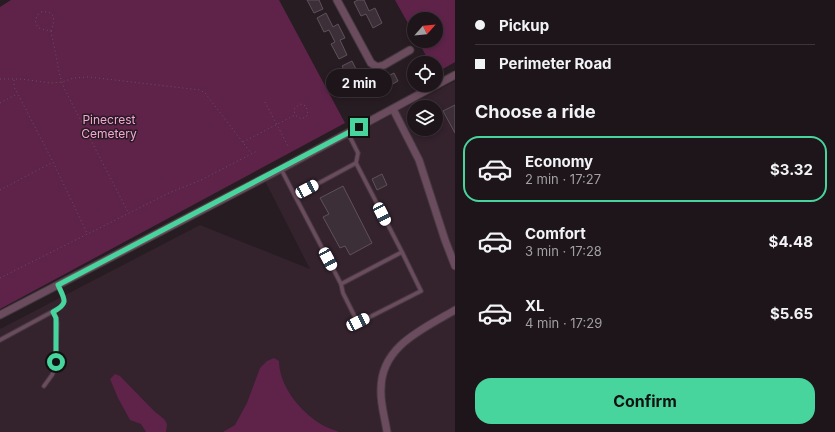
<!DOCTYPE html>
<meta charset="utf-8">
<style>
body{margin:0;font-family:Inter,sans-serif;background:#261e23;color:#f1f3f6;height:100vh;display:flex;flex-direction:column;font-size:15px;white-space:nowrap}
*{box-sizing:border-box;margin:0}
p{font-size:13px;color:#a19fa2}
.icon{flex:none;width:22px;height:22px;fill:none;stroke:currentColor;stroke-width:2;stroke-linecap:round;stroke-linejoin:round}
.map{position:relative;flex:1;overflow:hidden}
.drawer{display:flex;flex-direction:column;background:#1e151a;width:380px}
.drawer>*{flex:none}
.guide{display:grid;align-content:center;height:88px;padding:0 20px;background:#1e151a}
.needle{width:26px;rotate:63deg}
.controls{position:absolute;left:407px;top:12px;display:grid;gap:8px}
.controls a{display:grid;place-items:center;width:36px;height:36px;border-radius:50%;background:#1e151a;box-shadow:0 2px 6px #0003,0 0 0 1px #3c3439;font-size:20px}
.end{position:absolute;width:18px;height:18px;margin:-9px;border:5px solid #48d49d;background:#111;box-shadow:0 0 0 2px #111}
.from{border-radius:50%}
.bubble{position:absolute;height:28px;border-radius:14px;background:#1e151a;box-shadow:0 2px 6px #0003,0 0 0 1px #3c3439;font-size:13px;font-weight:700;line-height:28px;text-align:center}
.car{position:absolute;width:12px;height:24px;margin:-12px -6px;border-radius:5px;box-shadow:0 0 3px 1px #0007;background:linear-gradient(#fff 24%,#345 0 40%,#fff 0 76%,#345 0 86%,#fff 0)}
.guide b{display:flex;align-items:center;gap:14px;height:38px;font-size:15px}
.guide b+b{border-top:1px solid #3c3439}
.guide i{width:10px;height:10px;background:#f1f3f6}
ul{padding:0;list-style:none}
li{display:flex;align-items:center;gap:12px;height:66px;margin:0 8px 6px;padding:0 12px;border:2px solid transparent;border-radius:16px}
li div{flex:1}
li b{display:block;font-size:15px}
li em{font-style:normal;font-weight:700}
li.current{border-color:#48d49d}
li>.icon{width:36px;height:36px;stroke-width:1.5}
h2{padding:0 20px;font-size:18px;line-height:48px}
.primary-button{display:flex;gap:8px;margin-top:auto;padding:8px 20px}
.primary-button a{flex:1;height:46px;border-radius:16px;background:#48d49d;color:#111;font-size:16px;font-weight:700;line-height:46px;text-align:center}
main{display:flex;flex:1;min-height:0}
.map>svg:first-child{display:block}
.built{fill:#34222d;fill-rule:evenodd}
.green{fill:#5f234a}
.building{fill:#3c2f37;stroke:#5f5159}
.lines{fill:none;stroke-linecap:round;stroke-linejoin:round}
.lane-casing{stroke:#44393f;stroke-width:5.5}
.street-casing{stroke:#44393f;stroke-width:9}
.path{stroke:#5f545a;stroke-width:1;stroke-dasharray:1 3;stroke-linecap:butt}
.lane{stroke:#6b4c5e;stroke-width:3.5}
.street{stroke:#6b4c5e;stroke-width:7}
.route{stroke:#48d49d;stroke-width:5}
.labels{text-anchor:middle;dominant-baseline:central;stroke-width:3;stroke-linejoin:round;paint-order:stroke}
.park-label{font-size:12px;fill:#f6a4d5;stroke:#281c23}
</style>
<main>
<div class="map">
<svg width="455" height="432" viewBox="0 0 455 432">
<rect width="100%" height="100%" fill="#281c23"/>
<path class="built" d="M 455,81 L 455,432 L 0,432 L 0,329 L 200,225 L 310,269 L 265,181 ZM 414,107 L 436,107 L 436,129 L 414,129 Z"/>
<path class="green" d="M 11,0 L 279,0 L 345,123 L 0,309 L 0,7 Z
M 395,0 L 455,0 L 455,62 L 436,73 L 436,63 L 430,63 L 418,41 L 436,41 L 436,19 L 414,19 L 414,34 Z
M 274,358 L 279,361 C 279,385 299,410 319,423 C 325,427 332,429 339,432 L 223,432 L 235,425 L 247,403 L 260,368 L 267,361 Z
M 115,374 L 120,376 L 154,411 L 164,419 L 167,424 L 166,432 L 146,432 L 141,424 L 130,420 L 118,398 L 110,379 Z"/>
<path class="building" d="M 307,0 L 319,0 L 323,9 L 314,13 Z
M 358,0 L 364,0 L 369,11 L 375,8 L 382,23 L 373,28 L 366,14 L 361,16 L 354,2 Z
M 326,13 L 333,27 L 338,24 L 345,38 L 340,40 L 347,55 L 339,59 L 331,44 L 335,42 L 329,30 L 324,32 L 317,18 Z
M 352,61 L 359,75 L 363,72 L 370,85 L 394,73 L 398,81 L 371,96 L 367,89 L 362,91 L 354,78 L 350,80 L 342,66 Z
M 455,105 L 455,133 L 443,111 Z
M 382,174 L 387,185 L 377,190 L 372,179 Z
M 343,186 L 372,243 L 350,255 L 345,246 L 340,248 L 323,217 L 329,214 L 320,198 Z"/>
<g class="lines">
<defs>
<path id="lane" d="M 348,133 L 358,153 L 356,163
M 281,169 L 295,196
M 341,284 L 402,252 L 356,163 L 295,196 L 341,284 L 343,293 L 358,323 L 421,291 L 402,252
M 0,340 L 61,307 C 67,300 61,293 58,285
M 44,386 L 52,375 L 55,368 L 57,323 L 56,318 L 53,312"/>
<path id="street" d="M 337,0 L 371,63 L 377,67 L 384,65 L 410,50
M 393,109 L 419,160 L 445,240 L 455,266
M 0,315 L 281,169 L 455,75
M 387,432 C 385,418 380,403 381,389 C 381,346 423,329 455,310"/>
</defs>
<use href="#lane" class="lane-casing"/>
<use href="#street" class="street-casing"/>
<path class="path" d="M 41,12 C 56,10 55,20 51,31 C 47,30 44,30 41,29 C 33,25 35,16 41,12 Z
M 51,31 L 60,76 L 64,88 L 128,212
M 0,79 L 21,79 L 51,83 L 62,82 L 74,78 L 89,77 L 200,90 L 205,93 L 251,153
M 14,80 L 14,87 L 18,94 L 53,162 L 87,233
M 265,102 L 288,146
M 0,103 L 17,94
M 243,142 L 295,115 L 301,119 L 306,117 L 308,114 L 306,106 L 300,104 L 294,109 L 295,115
M 0,190 L 53,162
M 0,278 L 169,193 L 201,180 L 257,151"/>
<use href="#lane" class="lane"/>
<use href="#street" class="street"/>
</g>
<g class="lines">
<path class="route" d="M 56,362 L 56,318 L 53,312 C 69,303 65,300 58,285 L 359,127"/>
</g>
<g class="labels">
<g class="park-label">
<text x="109" y="119">Pinecrest<tspan x="109" dy="14">Cemetery</tspan></text>
</g>
</g>
</svg>
<div class="controls">
<a><svg class="needle" viewBox="-14 -14 28 28"><path d="M0-13l5 13h-10z" fill="#e53935"/><path d="M0 13l5-13h-10z" fill="#a19fa2"/></svg></a>
<a><svg class="icon" aria-label="locate" viewBox="0 0 24 24"><circle cx="12" cy="12" r="6"/><path d="M12 2v4M12 18v4M2 12h4M18 12h4"/></svg></a>
<a><svg class="icon" aria-label="layers" viewBox="0 0 24 24"><path d="M12 4l9 5-9 5-9-5zM3 14l9 5 9-5"/></svg></a>
</div>
<i class="end from" style="left:56px;top:362px"></i>
<i class="end" style="left:359px;top:127px"></i>
<div class="bubble" style="left:326px;top:69px;width:66px">2 min</div>
<i class="car" style="left:307px;top:189px;rotate:62deg"></i>
<i class="car" style="left:382px;top:214px;rotate:153deg"></i>
<i class="car" style="left:328px;top:259px;rotate:152deg"></i>
<i class="car" style="left:358px;top:322px;rotate:64deg"></i>
</div>
<section class="drawer">
<div class="guide">
<b><i class="from"></i>Pickup</b>
<b><i></i>Perimeter Road</b>
</div>
<h2>Choose a ride</h2>
<ul>
<li class="current"><svg class="icon" aria-label="car" viewBox="0 0 24 24"><path d="M5 17H2v-5l4-1 3-4h7l3 4 3 1v5h-3M9 17h6M6 11h13"/><circle cx="7" cy="17" r="2"/><circle cx="17" cy="17" r="2"/></svg><div><b>Economy</b><p>2 min · 17:27</p></div><em>$3.32</em></li>
<li><svg class="icon" aria-label="car" viewBox="0 0 24 24"><path d="M5 17H2v-5l4-1 3-4h7l3 4 3 1v5h-3M9 17h6M6 11h13"/><circle cx="7" cy="17" r="2"/><circle cx="17" cy="17" r="2"/></svg><div><b>Comfort</b><p>3 min · 17:28</p></div><em>$4.48</em></li>
<li><svg class="icon" aria-label="car" viewBox="0 0 24 24"><path d="M5 17H2v-5l4-1 3-4h7l3 4 3 1v5h-3M9 17h6M6 11h13"/><circle cx="7" cy="17" r="2"/><circle cx="17" cy="17" r="2"/></svg><div><b>XL</b><p>4 min · 17:29</p></div><em>$5.65</em></li>
</ul>
<div class="primary-button"><a>Confirm</a></div>
</section>
</main>
